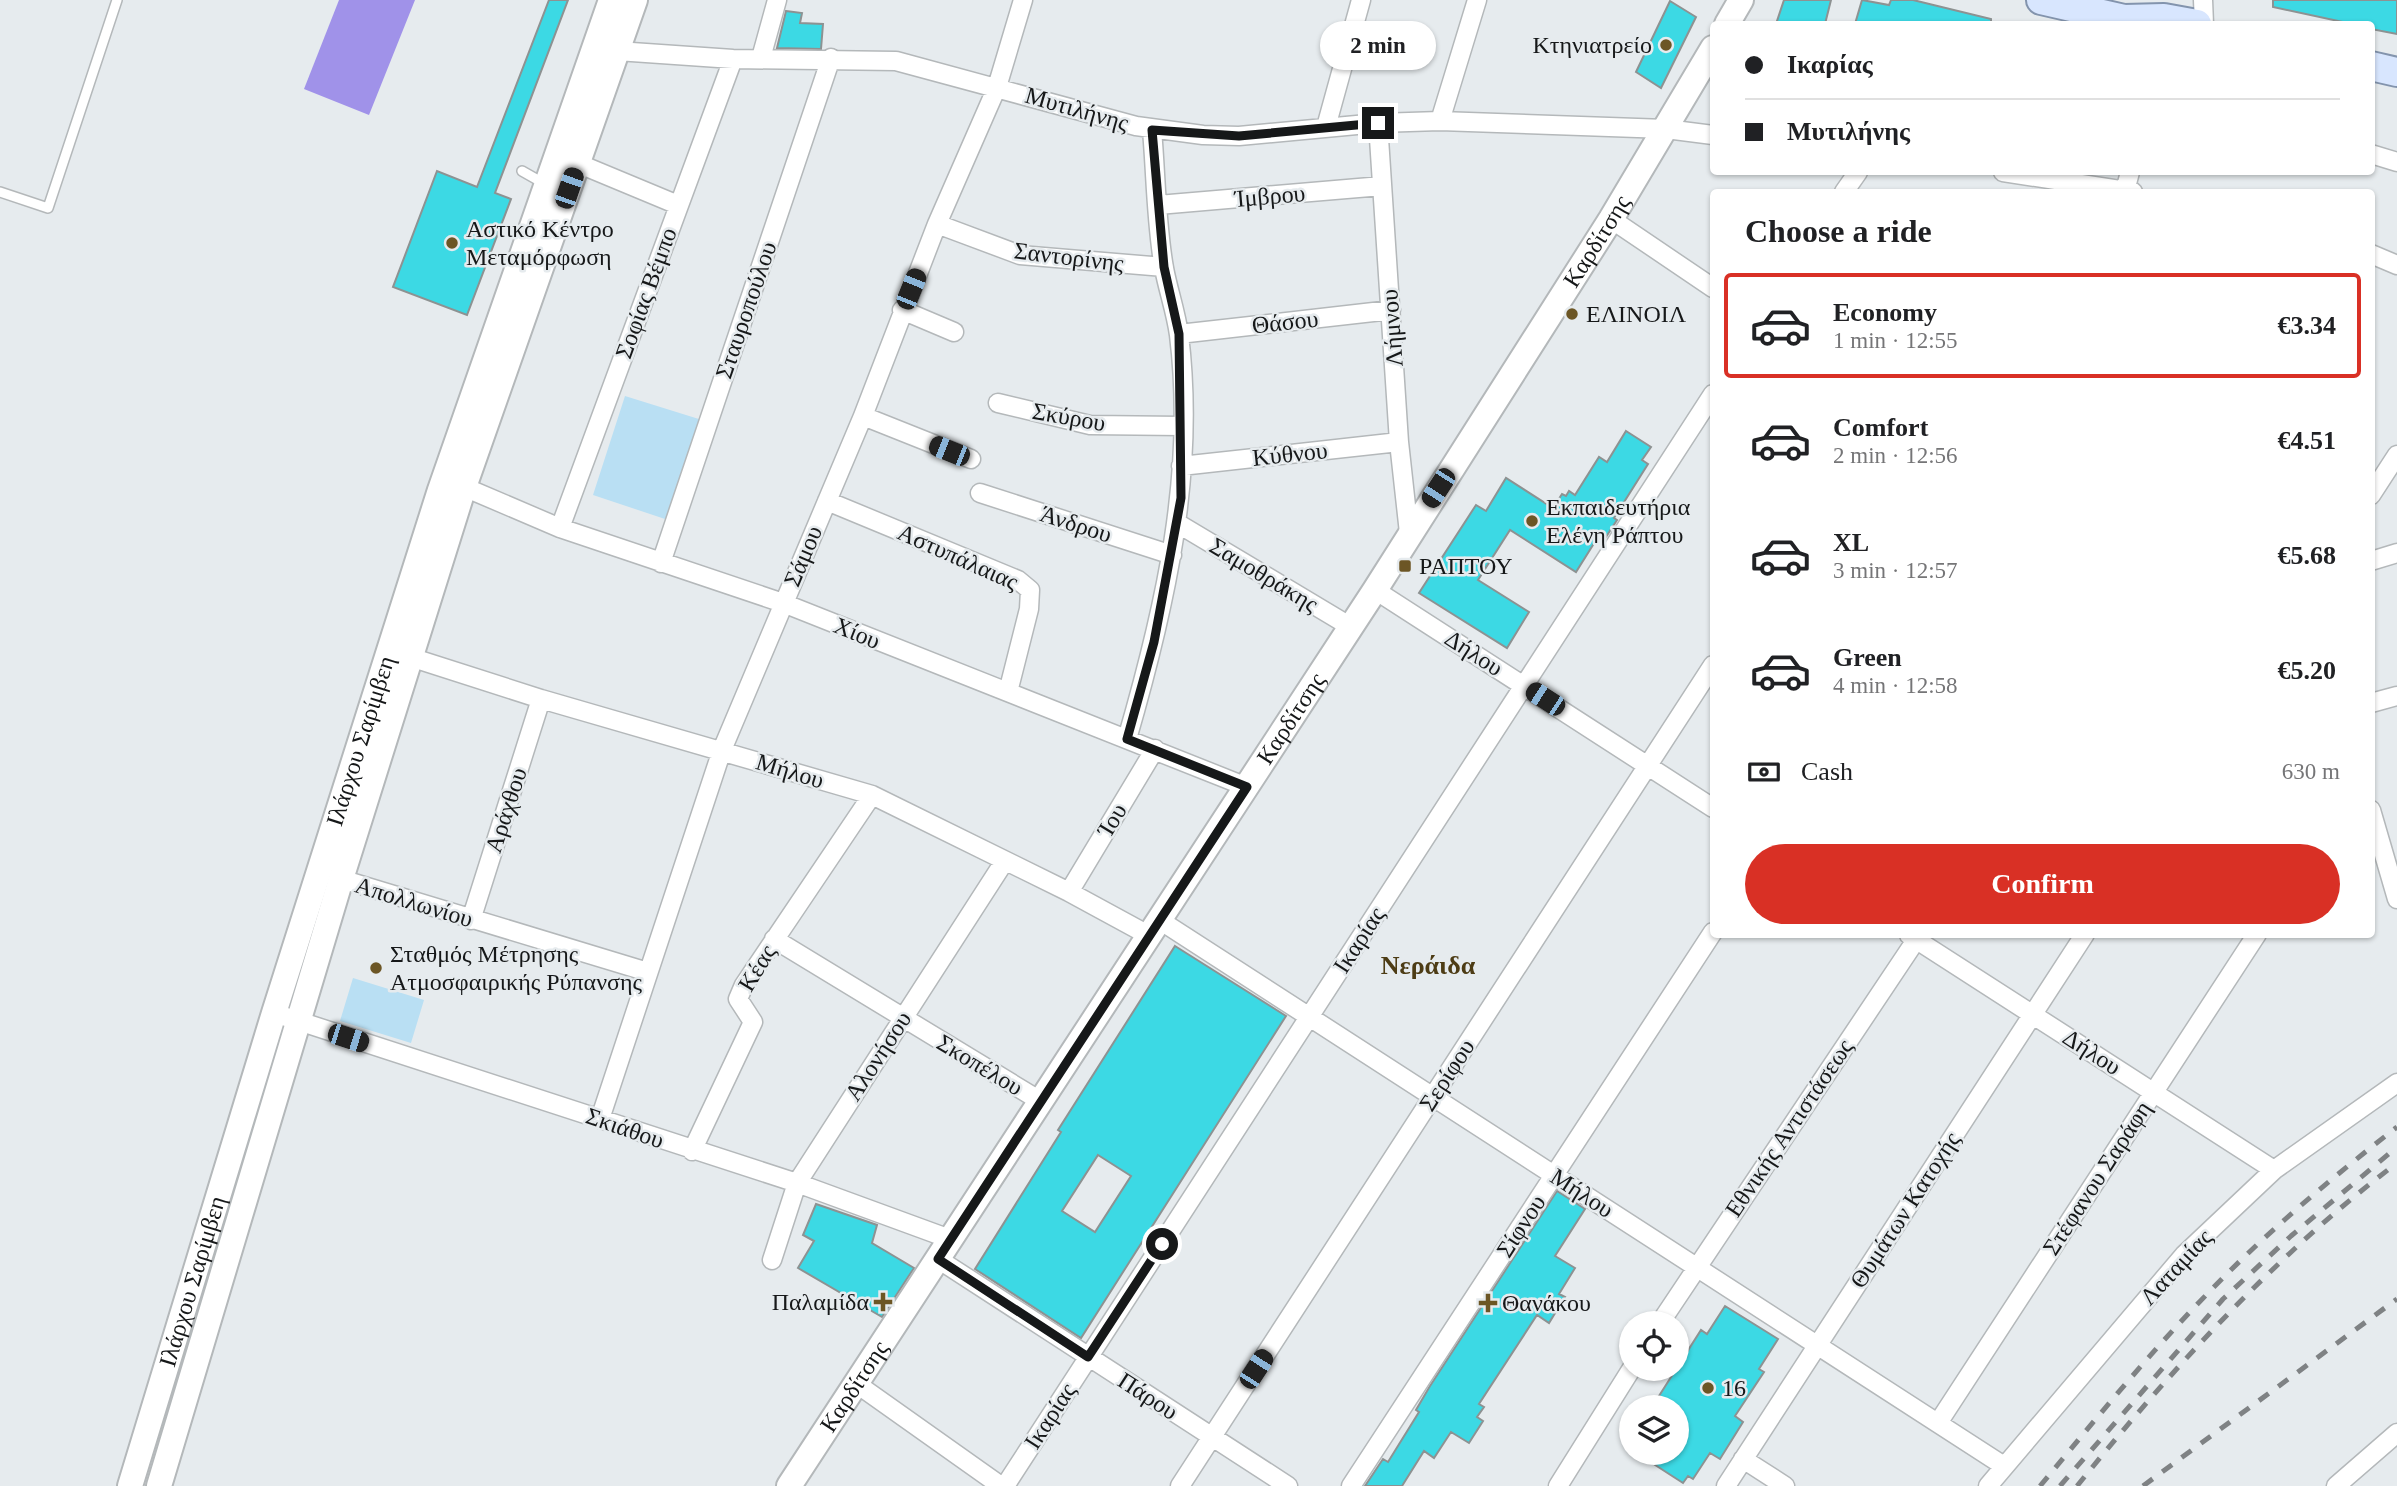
<!DOCTYPE html>
<meta charset="utf-8">
<style>
body{margin:0;font-family:Georgia,serif;background:#f2f2f2;color:#202124;height:100vh;display:flex;flex-direction:column;font-size:26px;white-space:nowrap}
*{box-sizing:border-box;margin:0}
p{font-size:23px;color:#757577}
.icon{flex:none;width:38px;height:38px;fill:none;stroke:currentColor;stroke-width:2;stroke-linecap:round;stroke-linejoin:round}
.map{position:relative;flex:1;overflow:hidden}
.panel{position:absolute;left:1710px;top:189px;width:665px;height:749px;display:flex;flex-direction:column;background:#fff;border-radius:7px;box-shadow:0 2px 5px #0004}
.panel>*{flex:none}
.top-card{position:absolute;left:1710px;top:21px;width:665px;height:154px;border-radius:7px;box-shadow:0 2px 5px #0004;display:grid;align-content:center;height:154px;padding:0 35px;background:#fff}
.tools{position:absolute;left:1619px;top:1311px;display:grid;gap:14px}
.tools a{display:grid;place-items:center;width:70px;height:70px;border-radius:50%;background:#fff;box-shadow:0 2px 5px #0004;font-size:35px}
.end{position:absolute;width:32px;height:32px;margin:-16px;border:9px solid #161819;background:#fff;box-shadow:0 0 0 4px #fff}
.from{border-radius:50%}
.bubble{position:absolute;height:49px;border-radius:24px;background:#fff;box-shadow:0 2px 5px #0004;font-size:23px;font-weight:700;line-height:49px;text-align:center}
.car{position:absolute;width:21px;height:42px;margin:-21px -10px;border-radius:9px;box-shadow:0 0 5px 2px #0007;background:linear-gradient(#222 24%,#8ab4d8 0 40%,#222 0 76%,#8ab4d8 0 86%,#222 0)}
.top-card b{display:flex;align-items:center;gap:24px;height:66px;font-size:26px}
.top-card b+b{border-top:2px solid #e0e0e0}
.top-card i{width:18px;height:18px;background:#202124}
ul{padding:0;list-style:none}
li{display:flex;align-items:center;gap:21px;height:105px;margin:0 14px 10px;padding:0 21px;border:4px solid transparent;border-radius:7px}
li div{flex:1}
li b{display:block;font-size:26px}
li em{font-style:normal;font-weight:700}
li.selected{border-color:#d93025}
li>.icon{width:63px;height:63px;stroke-width:1.5}
h2{padding:0 35px;font-size:32px;line-height:84px}
.pay{display:flex;align-items:center;gap:18px;height:77px;padding:0 35px;font-size:26px}
.pay p{margin-inline-start:auto}
.primary-button{display:flex;gap:14px;margin-top:auto;padding:14px 35px}
.primary-button a{flex:1;height:80px;border-radius:42px;background:#d93025;color:#fff;font-size:28px;font-weight:700;line-height:80px;text-align:center}
.map>svg:first-child{display:block}
.green{fill:#b9dff3}
.water{fill:#a092e9}
.building{fill:#3cd9e4;stroke:#8d9292;stroke-width:2;fill-rule:evenodd}
.lines{fill:none;stroke-linecap:round;stroke-linejoin:round}
.service-casing{stroke:#b4b8ba;stroke-width:12}
.minor-casing{stroke:#b4b8ba;stroke-width:21}
.secondary-casing{stroke:#b4b8ba;stroke-width:28}
.primary-casing{stroke:#8394ad;stroke-width:32}
.service{stroke:#fff;stroke-width:9}
.minor{stroke:#fff;stroke-width:18}
.secondary{stroke:#fff;stroke-width:24}
.primary{stroke:#d8e6fe;stroke-width:28}
.rail{stroke:#7f8284;stroke-width:5;stroke-dasharray:12 12;stroke-linecap:butt}
.route{stroke:#161819;stroke-width:9}
.poi-dot{fill:#6c5625;stroke:#e6ebee;stroke-width:2.5}
.labels{text-anchor:middle;dominant-baseline:central;stroke-width:5;stroke-linejoin:round;paint-order:stroke}
.poi-label{font-size:24px;fill:#161819;stroke:#e6ebee;text-anchor:start}
.street-label{font-size:24px;fill:#161819;stroke:#e6ebee}
.neighbourhood-label{font-size:26px;font-weight:bold;fill:#4d3c15;stroke:#e6ebee}
</style>
<div class="map">
<svg width="2397" height="1486" viewBox="0 0 2397 1486">
<rect width="100%" height="100%" fill="#e6ebee"/>
<path class="green" d="M 625,396 L 702,420 L 668,520 L 593,495 Z
M 353,978 L 424,1000 L 411,1043 L 340,1021 Z"/>
<path class="water" d="M 339,0 L 415,0 L 369,115 L 304,89 Z"/>
<path class="building" d="M 549,0 L 568,0 L 495,193 L 511,199 L 467,315 L 393,287 L 437,171 L 477,187 Z
M 1784,0 L 1831,0 L 1825,24 L 1776,24 Z
M 1862,0 L 1889,5 L 1891,0 L 1913,0 L 1991,19 L 1991,24 L 1855,24 Z
M 2273,0 L 2397,0 L 2397,34 L 2371,29 L 2371,24 L 2352,24 L 2273,7 Z
M 1670,1 L 1696,17 L 1661,88 L 1636,72 Z
M 786,11 L 802,13 L 800,23 L 823,24 L 821,49 L 777,48 Z
M 1626,431 L 1651,447 L 1642,460 L 1648,464 L 1614,518 L 1617,520 L 1604,540 L 1598,537 L 1576,572 L 1510,530 L 1478,580 L 1529,612 L 1507,648 L 1419,593 L 1476,505 L 1486,511 L 1506,478 L 1553,508 L 1562,494 L 1566,496 L 1569,491 L 1575,495 L 1599,457 L 1607,462 Z
M 1175,946 L 1286,1016 L 1081,1338 L 975,1269 L 1061,1132 L 1058,1130 ZM 1098,1155 L 1131,1176 L 1095,1232 L 1062,1211 Z
M 1557,1191 L 1585,1209 L 1555,1256 L 1575,1268 L 1559,1294 L 1565,1297 L 1549,1323 L 1537,1315 L 1479,1404 L 1484,1407 L 1477,1417 L 1483,1421 L 1469,1443 L 1451,1432 L 1434,1458 L 1424,1451 L 1402,1486 L 1365,1486 L 1383,1459 L 1388,1462 L 1419,1412 L 1416,1410 L 1430,1386 Z
M 816,1204 L 877,1225 L 872,1243 L 914,1268 L 882,1317 L 798,1268 L 814,1241 L 803,1235 Z
M 1725,1306 L 1778,1339 L 1759,1369 L 1764,1372 L 1735,1416 L 1743,1422 L 1720,1459 L 1710,1453 L 1693,1479 L 1688,1476 L 1683,1483 L 1635,1452 L 1676,1452 L 1676,1407 L 1652,1407 L 1701,1330 L 1707,1334 Z"/>
<g class="lines">
<defs>
<path id="service" d="M 522,171 L 545,184
M 0,192 L 48,208 L 117,0"/>
<path id="minor" d="M 2203,0 L 2204,24
M 617,51 L 733,59 L 896,61 L 1136,126 L 1203,135 L 1239,136 L 1378,123 L 1440,121 L 1666,129 L 1713,135
M 761,58 L 777,0
M 1440,121 L 1477,0
M 1378,123 L 1399,442 L 1409,533
M 1326,127 L 1361,0
M 2371,154 L 2397,162
M 577,163 L 678,205
M 2003,172 L 2133,192
M 2125,191 L 2130,172
M 1844,192 L 1858,172
M 1158,205 L 1382,186
M 1611,219 L 1713,288
M 937,224 L 1020,255 L 1164,267
M 2371,254 L 2397,265
M 902,310 L 954,332
M 1179,334 L 1391,310
M 998,403 L 1090,425 L 1182,426
M 863,416 L 971,459
M 1181,466 L 1399,442
M 464,487 L 560,528 L 783,603 L 1247,787
M 980,493 L 1172,555
M 2371,495 L 2397,455
M 827,501 L 1018,580 L 1030,590 L 1029,609 L 1008,692
M 1177,523 L 1351,627
M 560,528 L 733,59
M 2371,561 L 2397,553
M 661,563 L 831,58
M 1375,590 L 1713,808
M 410,657 L 541,699 L 872,795 L 1069,892 L 1150,936
M 2371,703 L 2397,696
M 1127,739 C 1165,608 1196,473 1179,335 C 1176,312 1168,290 1164,268 C 1156,223 1156,175 1152,130
M 2371,810 L 2397,899
M 341,879 L 648,972
M 1069,892 L 1155,749
M 471,920 L 541,699
M 1161,921 L 2004,1466
M 1909,935 L 2274,1170
M 774,939 L 1042,1102
M 274,1013 L 797,1183 L 950,1239
M 600,1119 L 722,750 L 863,416 L 937,224 L 997,87 L 1023,0
M 692,1151 L 753,1022 L 738,999 L 744,985 L 872,795
M 938,1259 L 1288,1486
M 772,1260 L 797,1183 L 1004,862
M 1660,1323 L 1920,934
M 857,1384 L 1001,1486
M 1938,1423 L 2257,934
M 1743,1459 L 1785,1486
M 1005,1486 L 1713,394
M 1180,1486 L 1713,665
M 1351,1486 L 1713,932
M 1558,1486 L 1632,1368
M 1726,1486 L 2085,934
M 1988,1486 L 2184,1255 L 2274,1170 L 2397,1083
M 2336,1486 L 2397,1433"/>
<g id="secondary">
<path d="M 1727,24 L 1741,0"/>
<path id="s1" d="M 130,1486 L 274,1013 L 440,490 L 611,0"/>
<path d="M 159,1486 L 341,879 L 464,487 L 635,0"/>
<path id="s2" d="M 789,1486 L 1375,590 L 1611,219 L 1713,48"/>
</g>
<path id="primary" d="M 2041,0 L 2124,19 L 2164,18 L 2197,24
M 2371,66 L 2397,72"/>
</defs>
<use href="#service" class="service-casing"/>
<use href="#minor" class="minor-casing"/>
<use href="#secondary" class="secondary-casing"/>
<use href="#primary" class="primary-casing"/>
<use href="#service" class="service"/>
<use href="#minor" class="minor"/>
<use href="#secondary" class="secondary"/>
<use href="#primary" class="primary"/>
<path class="rail" d="M 2040,1486 C 2096,1419 2151,1351 2212,1289 C 2269,1230 2333,1177 2397,1127
M 2060,1486 L 2223,1299 L 2291,1236 L 2397,1147
M 2077,1486 C 2171,1370 2277,1253 2397,1163
M 2143,1486 L 2397,1299"/>
</g>
<g class="lines">
<path class="route" d="M 1162,1244 L 1088,1357 L 938,1259 L 1247,787 L 1127,739 L 1154,642 L 1181,498 L 1179,334 L 1164,267 L 1152,130 L 1239,136 L 1378,123"/>
</g>
<g class="poi-dot">
<circle cx="1666" cy="45" r="7"/>
<circle cx="452" cy="243" r="7"/>
<circle cx="1572" cy="314" r="7"/>
<circle cx="1532" cy="521" r="7"/>
<rect x="1398" y="559" width="14" height="14" rx="3.5"/>
<circle cx="376" cy="968" r="7"/>
<path d="M879.5 1291.5h7v7h7v7h-7v7h-7v-7h-7v-7h7z"/>
<path d="M1484.5 1292.5h7v7h7v7h-7v7h-7v-7h-7v-7h7z"/>
<circle cx="1708" cy="1388" r="7"/>
</g>
<g class="labels">
<g class="poi-label">
<text x="1652" y="45" text-anchor="end">Κτηνιατρείο</text>
<text x="466" y="229">Αστικό Κέντρο<tspan x="466" dy="28">Μεταμόρφωση</tspan></text>
<text x="1586" y="314">ΕΛΙΝΟΙΛ</text>
<text x="1546" y="507">Εκπαιδευτήρια<tspan x="1546" dy="28">Ελένη Ράπτου</tspan></text>
<text x="1419" y="566">ΡΑΠΤΟΥ</text>
<text x="390" y="954">Σταθμός Μέτρησης<tspan x="390" dy="28">Ατμοσφαιρικής Ρύπανσης</tspan></text>
<text x="869" y="1302" text-anchor="end">Παλαμίδα</text>
<text x="1502" y="1303">Θανάκου</text>
<text x="1722" y="1388">16</text>
</g>
<g class="street-label">
<text transform="translate(1077 109) rotate(16)">Μυτιλήνης</text>
<text transform="translate(1270 196) rotate(-5)">Ίμβρου</text>
<text stroke="none"><textPath href="#s2" startOffset="1484">Καρδίτσης</textPath></text>
<text transform="translate(1069 257) rotate(7)">Σαντορίνης</text>
<text transform="translate(646 293) rotate(-70)">Σοφίας Βέμπο</text>
<text transform="translate(746 310) rotate(-71)">Σταυροπούλου</text>
<text transform="translate(1285 322) rotate(-6)">Θάσου</text>
<text transform="translate(1392 328) rotate(-94)">Λήμνου</text>
<text transform="translate(1069 417) rotate(10)">Σκύρου</text>
<text transform="translate(1290 454) rotate(-6)">Κύθνου</text>
<text transform="translate(1076 524) rotate(18)">Άνδρου</text>
<text transform="translate(803 556) rotate(-67)">Σάμου</text>
<text transform="translate(958 557) rotate(24)">Αστυπάλαιας</text>
<text transform="translate(1264 575) rotate(31)">Σαμοθράκης</text>
<text transform="translate(857 633) rotate(22)">Χίου</text>
<text transform="translate(1474 653) rotate(33)">Δήλου</text>
<text stroke="none"><textPath href="#s2" startOffset="917">Καρδίτσης</textPath></text>
<text stroke="none"><textPath href="#s1" startOffset="780">Ιλάρχου Σαρίμβεη</textPath></text>
<text transform="translate(790 771) rotate(17)">Μήλου</text>
<text transform="translate(506 810) rotate(-72)">Αράχθου</text>
<text transform="translate(1112 820) rotate(-59)">Ίου</text>
<text transform="translate(414 902) rotate(17)">Απολλωνίου</text>
<text transform="translate(1359 940) rotate(-57)">Ικαρίας</text>
<text transform="translate(757 968) rotate(-59)">Κέας</text>
<text transform="translate(2092 1052) rotate(33)">Δήλου</text>
<text transform="translate(878 1056) rotate(-57)">Αλονήσου</text>
<text transform="translate(980 1065) rotate(31)">Σκοπέλου</text>
<text transform="translate(1447 1075) rotate(-57)">Σερίφου</text>
<text transform="translate(625 1128) rotate(19)">Σκιάθου</text>
<text transform="translate(1789 1128) rotate(-56)">Εθνικής Αντιστάσεως</text>
<text transform="translate(2097 1178) rotate(-57)">Στέφανου Σαράφη</text>
<text transform="translate(1582 1193) rotate(33)">Μήλου</text>
<text transform="translate(1905 1210) rotate(-57)">Θυμάτων Κατοχής</text>
<text transform="translate(1521 1226) rotate(-57)">Σίφνου</text>
<text transform="translate(2176 1267) rotate(-47)">Λαταμίας</text>
<text stroke="none"><textPath href="#s1" startOffset="214">Ιλάρχου Σαρίμβεη</textPath></text>
<text stroke="none"><textPath href="#s2" startOffset="119">Καρδίτσης</textPath></text>
<text transform="translate(1148 1396) rotate(33)">Πάρου</text>
<text transform="translate(1050 1416) rotate(-57)">Ικαρίας</text>
</g>
<g class="neighbourhood-label">
<text x="1428" y="965">Νεράιδα</text>
</g>
</g>
</svg>
<div class="tools">
<a><svg class="icon" aria-label="locate" viewBox="0 0 24 24"><circle cx="12" cy="12" r="6"/><path d="M12 2v4M12 18v4M2 12h4M18 12h4"/></svg></a>
<a><svg class="icon" aria-label="layers" viewBox="0 0 24 24"><path d="M12 4l9 5-9 5-9-5zM3 14l9 5 9-5"/></svg></a>
</div>
<i class="end from" style="left:1162px;top:1244px"></i>
<i class="end" style="left:1378px;top:123px"></i>
<div class="bubble" style="left:1320px;top:21px;width:116px">2 min</div>
<i class="car" style="left:569px;top:188px;rotate:19deg"></i>
<i class="car" style="left:911px;top:289px;rotate:22deg"></i>
<i class="car" style="left:949px;top:451px;rotate:292deg"></i>
<i class="car" style="left:1438px;top:488px;rotate:213deg"></i>
<i class="car" style="left:1545px;top:699px;rotate:303deg"></i>
<i class="car" style="left:348px;top:1038px;rotate:108deg"></i>
<i class="car" style="left:1256px;top:1369px;rotate:33deg"></i>
<div class="top-card">
<b><i class="from"></i>Ικαρίας</b>
<b><i></i>Μυτιλήνης</b>
</div>
<section class="panel">
<h2>Choose a ride</h2>
<ul>
<li class="selected"><svg class="icon" aria-label="car" viewBox="0 0 24 24"><path d="M5 17H2v-5l4-1 3-4h7l3 4 3 1v5h-3M9 17h6M6 11h13"/><circle cx="7" cy="17" r="2"/><circle cx="17" cy="17" r="2"/></svg><div><b>Economy</b><p>1 min · 12:55</p></div><em>€3.34</em></li>
<li><svg class="icon" aria-label="car" viewBox="0 0 24 24"><path d="M5 17H2v-5l4-1 3-4h7l3 4 3 1v5h-3M9 17h6M6 11h13"/><circle cx="7" cy="17" r="2"/><circle cx="17" cy="17" r="2"/></svg><div><b>Comfort</b><p>2 min · 12:56</p></div><em>€4.51</em></li>
<li><svg class="icon" aria-label="car" viewBox="0 0 24 24"><path d="M5 17H2v-5l4-1 3-4h7l3 4 3 1v5h-3M9 17h6M6 11h13"/><circle cx="7" cy="17" r="2"/><circle cx="17" cy="17" r="2"/></svg><div><b>XL</b><p>3 min · 12:57</p></div><em>€5.68</em></li>
<li><svg class="icon" aria-label="car" viewBox="0 0 24 24"><path d="M5 17H2v-5l4-1 3-4h7l3 4 3 1v5h-3M9 17h6M6 11h13"/><circle cx="7" cy="17" r="2"/><circle cx="17" cy="17" r="2"/></svg><div><b>Green</b><p>4 min · 12:58</p></div><em>€5.20</em></li>
</ul>
<div class="pay"><svg class="icon" aria-label="cash" viewBox="0 0 24 24"><path d="M3 7h18v10H3z"/><circle cx="12" cy="12" r="2"/></svg>Cash<p>630 m</p></div>
<div class="primary-button"><a>Confirm</a></div>
</section>
</div>
